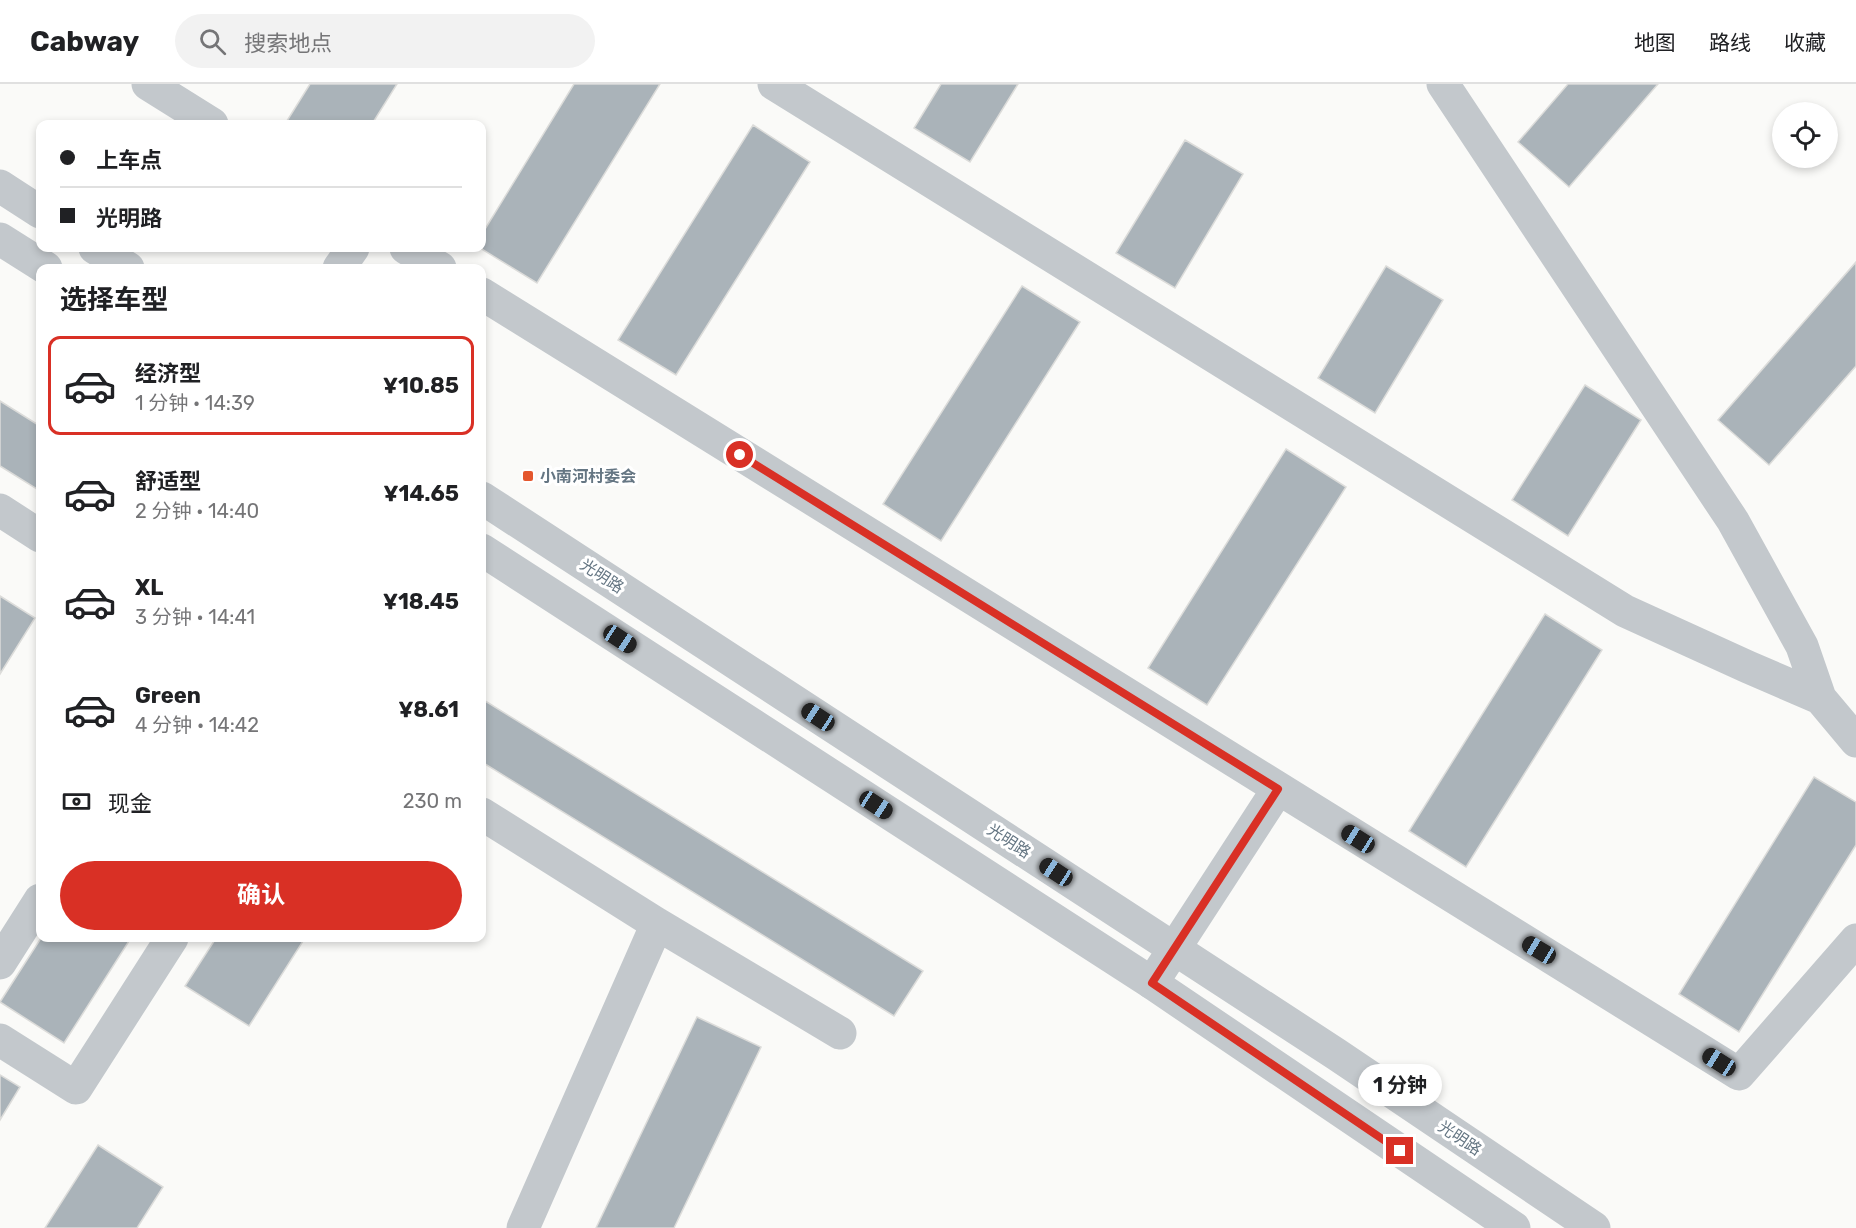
<!DOCTYPE html>
<html lang="zh">
<meta charset="utf-8">
<style>
body{margin:0;font-family:Rubik,"Noto Sans SC",sans-serif;background:#f2f2f2;color:#202124;height:100vh;display:flex;flex-direction:column;font-size:22px;white-space:nowrap}
*{box-sizing:border-box;margin:0}
p{font-size:20px;color:#757577}
.icon{flex:none;width:33px;height:33px;fill:none;stroke:currentColor;stroke-width:2;stroke-linecap:round;stroke-linejoin:round}
.map{position:relative;flex:1;overflow:hidden}
.sheet{position:absolute;left:36px;top:180px;width:450px;height:678px;display:flex;flex-direction:column;background:#fff;border-radius:12px;box-shadow:0 3px 9px #0003}
.sheet>*{flex:none}
.banner{position:absolute;left:36px;top:36px;width:450px;height:132px;border-radius:12px;box-shadow:0 3px 9px #0003;display:grid;align-content:center;height:132px;padding:0 24px;background:#fff}
.controls{position:absolute;left:1772px;top:18px;display:grid;gap:12px}
.controls a{display:grid;place-items:center;width:66px;height:66px;border-radius:50%;background:#fff;box-shadow:0 3px 9px #0003;font-size:30px}
.end{position:absolute;width:27px;height:27px;margin:-14px;border:8px solid #d93025;background:#fff;box-shadow:0 0 0 3px #fff}
.from{border-radius:50%}
.bubble{position:absolute;height:42px;border-radius:21px;background:#fff;box-shadow:0 3px 9px #0003;font-size:20px;font-weight:700;line-height:42px;text-align:center}
.car{position:absolute;width:18px;height:36px;margin:-18px -9px;border-radius:8px;box-shadow:0 0 4px 2px #0007;background:linear-gradient(#222 24%,#8ab4d8 0 40%,#222 0 76%,#8ab4d8 0 86%,#222 0)}
.banner b{display:flex;align-items:center;gap:21px;height:57px;font-size:22px}
.banner b+b{border-top:2px solid #e0e0e0}
.banner i{width:15px;height:15px;background:#202124}
ul{padding:0;list-style:none}
li{display:flex;align-items:center;gap:18px;height:99px;margin:0 12px 9px;padding:0 12px;border:3px solid transparent;border-radius:12px}
li div{flex:1}
li b{display:block;font-size:22px}
li em{font-style:normal;font-weight:700}
li.active{border-color:#d93025}
li>.icon{width:54px;height:54px;stroke-width:1.5}
h2{padding:0 24px;font-size:27px;line-height:72px}
.pay{display:flex;align-items:center;gap:15px;height:66px;padding:0 24px;font-size:22px}
.pay p{margin-inline-start:auto}
.button{display:flex;gap:12px;margin-top:auto;padding:12px 24px}
.button a{flex:1;height:69px;border-radius:36px;background:#d93025;color:#fff;font-size:24px;font-weight:700;line-height:69px;text-align:center}
header{display:flex;align-items:center;gap:36px;box-sizing:border-box;height:84px;padding:0 30px;background:#fff;border-bottom:2px solid #e0e0e0}
header strong{font-size:28px}
nav{display:flex;gap:33px;margin-inline-start:auto;font-size:21px}
.search{width:420px;height:54px;background:#f2f2f2;display:flex;align-items:center;gap:15px;box-sizing:border-box;padding:0 21px;border-radius:33px;color:#757577;font-size:22px}
.map>svg:first-child{display:block}
.building{fill:#aab3b9;stroke:#dcdcda;stroke-width:1.5}
.lines{fill:none;stroke-linecap:round;stroke-linejoin:round}
.minor{stroke:#c3c8cc;stroke-width:33}
.tertiary{stroke:#c3c8cc;stroke-width:33}
.route{stroke:#d93025;stroke-width:8}
.poi-dot{fill:#e4572e;stroke:#fff;stroke-width:2}
.labels{text-anchor:middle;dominant-baseline:central;stroke-width:6;stroke-linejoin:round;paint-order:stroke}
.poi-label{font-size:16px;font-weight:bold;fill:#657683;stroke:#fff;text-anchor:start}
.street-label{font-size:16px;fill:#657683;stroke:#fff}
</style>
<header>
<strong>Cabway</strong>
<div class="search"><svg class="icon" aria-label="search" viewBox="0 0 24 24"><circle cx="10" cy="10" r="6"/><path d="M15 15l6 6"/></svg>搜索地点</div>
<nav><a>地图</a><a>路线</a><a>收藏</a></nav>
</header>
<div class="map">
<svg width="1856" height="1144" viewBox="0 0 1856 1144">
<rect width="100%" height="100%" fill="#fafaf8"/>
<path class="building" d="M 310,0 L 397,0 L 372,40 L 285,40 Z
M 574,0 L 660,0 L 537,199 L 480,164 L 482,164 L 482,150 Z
M 941,0 L 1018,0 L 970,78 L 914,44 Z
M 1568,0 L 1658,0 L 1569,103 L 1518,58 Z
M 753,41 L 810,78 L 676,291 L 618,256 Z
M 1185,56 L 1243,90 L 1175,204 L 1116,169 Z
M 1856,178 L 1856,282 L 1769,381 L 1718,336 Z
M 1386,182 L 1443,216 L 1375,329 L 1318,294 Z
M 1022,202 L 1080,238 L 941,457 L 883,420 Z
M 1585,301 L 1641,336 L 1568,452 L 1512,416 Z
M 0,317 L 40,342 L 40,407 L 0,382 Z
M 1286,365 L 1346,403 L 1207,621 L 1148,584 Z
M 0,512 L 35,534 L 0,590 Z
M 1545,530 L 1602,566 L 1466,783 L 1409,747 Z
M 482,615 L 923,887 L 894,932 L 482,678 Z
M 1814,693 L 1856,718 L 1856,761 L 1739,948 L 1679,910 Z
M 41,854 L 131,854 L 64,959 L 0,918 Z
M 216,854 L 305,854 L 249,942 L 185,902 Z
M 697,933 L 761,963 L 674,1144 L 596,1144 Z
M 0,991 L 20,1003 L 0,1036 Z
M 98,1061 L 163,1103 L 137,1144 L 45,1144 Z"/>
<g class="lines">
<path class="minor" d="M 148,0 L 212,40
M 774,0 L 1625,527 L 1748,583 L 1820,614
M 1443,0 L 1733,437 L 1802,562 L 1820,614 L 1856,657
M 406,164 L 440,184
M 339,184 L 353,164
M 482,210 L 1739,990 L 1856,856
M 0,426 L 40,452
M 482,730 L 657,840 L 840,949
M 0,879 L 40,816
M 1152,899 L 1278,705
M 0,956 L 76,1004 L 172,854
M 523,1144 L 657,840"/>
<path class="tertiary" d="M 0,102 L 40,128
M 0,155 L 46,184
M 95,164 L 128,184
M 482,414 L 1336,970 L 1594,1144
M 482,466 L 1152,899 L 1514,1144"/>
</g>
<g class="lines">
<path class="route" d="M 740,371 L 1278,705 L 1152,899 L 1400,1067"/>
</g>
<rect class="poi-dot" x="522" y="386" width="12" height="12" rx="3"/>
<g class="labels">
<g class="poi-label">
<text x="540" y="392">小南河村委会</text>
</g>
<g class="street-label">
<text transform="translate(602 492) rotate(33)">光明路</text>
<text transform="translate(1009 757) rotate(33)">光明路</text>
<text transform="translate(1460 1054) rotate(34)">光明路</text>
</g>
</g>
</svg>
<div class="controls">
<a><svg class="icon" aria-label="locate" viewBox="0 0 24 24"><circle cx="12" cy="12" r="6"/><path d="M12 2v4M12 18v4M2 12h4M18 12h4"/></svg></a>
</div>
<i class="end from" style="left:740px;top:371px"></i>
<i class="end" style="left:1400px;top:1067px"></i>
<div class="bubble" style="left:1358px;top:980px;width:84px">1 分钟</div>
<i class="car" style="left:620px;top:555px;rotate:123deg"></i>
<i class="car" style="left:818px;top:633px;rotate:303deg"></i>
<i class="car" style="left:876px;top:721px;rotate:123deg"></i>
<i class="car" style="left:1358px;top:755px;rotate:302deg"></i>
<i class="car" style="left:1056px;top:788px;rotate:303deg"></i>
<i class="car" style="left:1539px;top:866px;rotate:301deg"></i>
<i class="car" style="left:1719px;top:978px;rotate:302deg"></i>
<div class="banner">
<b><i class="from"></i>上车点</b>
<b><i></i>光明路</b>
</div>
<section class="sheet">
<h2>选择车型</h2>
<ul>
<li class="active"><svg class="icon" aria-label="car" viewBox="0 0 24 24"><path d="M5 17H2v-5l4-1 3-4h7l3 4 3 1v5h-3M9 17h6M6 11h13"/><circle cx="7" cy="17" r="2"/><circle cx="17" cy="17" r="2"/></svg><div><b>经济型</b><p>1 分钟 · 14:39</p></div><em>¥10.85</em></li>
<li><svg class="icon" aria-label="car" viewBox="0 0 24 24"><path d="M5 17H2v-5l4-1 3-4h7l3 4 3 1v5h-3M9 17h6M6 11h13"/><circle cx="7" cy="17" r="2"/><circle cx="17" cy="17" r="2"/></svg><div><b>舒适型</b><p>2 分钟 · 14:40</p></div><em>¥14.65</em></li>
<li><svg class="icon" aria-label="car" viewBox="0 0 24 24"><path d="M5 17H2v-5l4-1 3-4h7l3 4 3 1v5h-3M9 17h6M6 11h13"/><circle cx="7" cy="17" r="2"/><circle cx="17" cy="17" r="2"/></svg><div><b>XL</b><p>3 分钟 · 14:41</p></div><em>¥18.45</em></li>
<li><svg class="icon" aria-label="car" viewBox="0 0 24 24"><path d="M5 17H2v-5l4-1 3-4h7l3 4 3 1v5h-3M9 17h6M6 11h13"/><circle cx="7" cy="17" r="2"/><circle cx="17" cy="17" r="2"/></svg><div><b>Green</b><p>4 分钟 · 14:42</p></div><em>¥8.61</em></li>
</ul>
<div class="pay"><svg class="icon" aria-label="cash" viewBox="0 0 24 24"><path d="M3 7h18v10H3z"/><circle cx="12" cy="12" r="2"/></svg>现金<p>230 m</p></div>
<div class="button"><a>确认</a></div>
</section>
</div>
